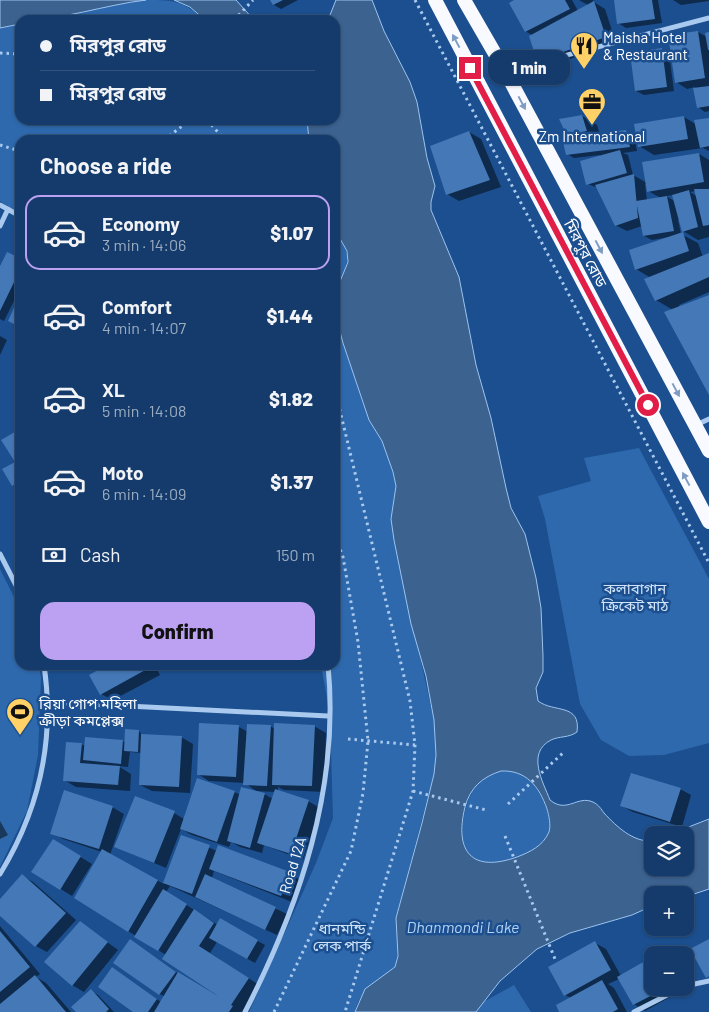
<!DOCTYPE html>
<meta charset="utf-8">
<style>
body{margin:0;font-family:Barlow,"Noto Sans Bengali",sans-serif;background:#214673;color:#f1f3f6;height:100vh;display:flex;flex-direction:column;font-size:19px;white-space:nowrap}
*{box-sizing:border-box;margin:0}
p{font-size:16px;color:#9dadc1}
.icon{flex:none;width:28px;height:28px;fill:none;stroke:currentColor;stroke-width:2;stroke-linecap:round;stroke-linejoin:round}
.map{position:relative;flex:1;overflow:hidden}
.details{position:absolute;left:15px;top:135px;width:325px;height:535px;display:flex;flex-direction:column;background:#143b6b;border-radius:15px;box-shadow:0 1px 4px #0004,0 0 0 1px #33557e}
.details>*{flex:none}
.hud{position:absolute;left:15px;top:15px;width:325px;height:110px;border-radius:15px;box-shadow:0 1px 4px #0004,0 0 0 1px #33557e;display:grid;align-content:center;height:110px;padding:0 25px;background:#143b6b}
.controls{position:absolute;left:644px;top:826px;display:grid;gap:10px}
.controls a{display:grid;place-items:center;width:50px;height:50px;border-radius:10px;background:#143b6b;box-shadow:0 1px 4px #0004,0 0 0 1px #33557e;font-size:25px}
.end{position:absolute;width:22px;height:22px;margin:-11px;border:6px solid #e11d48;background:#fff;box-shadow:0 0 0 2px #fff}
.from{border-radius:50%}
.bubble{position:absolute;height:35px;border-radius:15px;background:#143b6b;box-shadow:0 1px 4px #0004,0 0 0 1px #33557e;font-size:16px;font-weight:800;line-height:35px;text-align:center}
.hud b{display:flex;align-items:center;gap:18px;height:48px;font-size:19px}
.hud b+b{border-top:1px solid #33557e}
.hud i{width:12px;height:12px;background:#f1f3f6}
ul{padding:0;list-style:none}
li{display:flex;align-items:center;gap:15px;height:75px;margin:0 10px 8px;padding:0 15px;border:2px solid transparent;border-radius:15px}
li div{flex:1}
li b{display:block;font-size:19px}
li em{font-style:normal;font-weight:800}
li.current{border-color:#bca0f2}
li>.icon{width:45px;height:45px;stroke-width:1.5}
h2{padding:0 25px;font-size:22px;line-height:60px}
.pay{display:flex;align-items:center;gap:12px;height:55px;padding:0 25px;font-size:19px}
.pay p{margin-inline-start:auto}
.action{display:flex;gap:10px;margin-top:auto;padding:10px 25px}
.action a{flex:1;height:58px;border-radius:15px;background:#bca0f2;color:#111;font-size:20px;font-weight:800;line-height:58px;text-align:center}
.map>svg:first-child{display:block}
.green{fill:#2e69ad}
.water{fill:#3c6290;stroke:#9cc4f0;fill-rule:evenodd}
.shadow{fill:#0007;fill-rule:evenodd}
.building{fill:#4478b7}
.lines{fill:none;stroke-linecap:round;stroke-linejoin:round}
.path{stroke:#a9c9ee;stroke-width:3;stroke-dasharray:2.5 4;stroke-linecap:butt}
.minor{stroke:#a9c9ee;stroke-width:5}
.trunk{stroke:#f8faff;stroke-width:14}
.oneway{fill:#7e9cc1}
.route{stroke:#e11d48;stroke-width:6}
.labels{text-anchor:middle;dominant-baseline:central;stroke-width:5;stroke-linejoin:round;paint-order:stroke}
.poi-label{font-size:15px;fill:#fff;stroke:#1b4f8f;text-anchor:start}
.street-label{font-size:15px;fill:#fff;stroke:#1b4f8f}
.park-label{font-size:15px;fill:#cfe3fa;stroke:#1b4f8f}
.water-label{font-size:16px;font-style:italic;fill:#b5d3f5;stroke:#1b4f8f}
</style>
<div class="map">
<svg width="709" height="1012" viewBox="0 0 709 1012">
<rect width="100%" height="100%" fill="#1b4f8f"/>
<path class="green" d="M 146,0 C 176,0 182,1 205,20 L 42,20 C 77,14 111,4 146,0 Z
M 20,24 L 20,120 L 307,120 L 309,140 L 20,140 L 20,215 L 0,201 L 0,28 Z
M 335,230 C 359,264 341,266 335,299 Z
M 335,308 L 343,343 L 369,420 L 382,441 L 393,472 L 396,486 L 393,503 L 394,540 L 434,720 L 436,755 L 434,774 L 396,918 C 396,936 400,950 395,967 C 379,979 359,991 355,1012 L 249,1012 L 316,863 L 333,818 L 330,715 L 321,665 L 335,665 Z
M 639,448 L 709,579 L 709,743 L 664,755 L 629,756 L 601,740 L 580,704 L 545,519 L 538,496 L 591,481 L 584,458 Z
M 0,569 L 20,609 L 20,665 L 39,665 L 41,678 L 38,755 L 27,811 L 0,867 Z
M 501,771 C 507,771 514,770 520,773 C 535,778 554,816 549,832 C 541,853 508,863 487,863 C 449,862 462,798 480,781 C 485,775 494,773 501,771 Z
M 514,985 L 531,1012 L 476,1012 L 485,1001 Z"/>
<path class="water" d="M 0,0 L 146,0 C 104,5 64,20 20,20 L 20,24 L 0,28 Z
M 174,0 L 236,0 L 254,20 L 205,20 L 190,7 Z
M 336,0 L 372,0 L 384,31 L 410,82 L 417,102 L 427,158 L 435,186 L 431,202 L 431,210 L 459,277 L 476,365 L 491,418 L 506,488 L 511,508 L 525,534 L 536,578 L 541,608 L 543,656 L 543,672 L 536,688 L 538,701 C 554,713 581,703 577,732 C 569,738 559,736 551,740 C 526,753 543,782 550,800 C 567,814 577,795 593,802 C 599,805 601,809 604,813 C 617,827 633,842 652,841 L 652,868 L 685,868 L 685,835 L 668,835 L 709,819 L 709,889 L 685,897 L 685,895 L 652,895 L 652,906 L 632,915 L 570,933 L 537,949 L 500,981 L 476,1012 L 355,1012 L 365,989 L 395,967 L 398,956 L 396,918 L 422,823 L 434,774 L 436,755 L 434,720 L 426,676 L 411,624 L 394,540 L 391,519 L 396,486 L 393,472 L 382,441 L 369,420 L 343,343 L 335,313 L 336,291 L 348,262 L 347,251 L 335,230 L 335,140 L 309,140 L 307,120 L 335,120 L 335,20 L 326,20 L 330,15 ZM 501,771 C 526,770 539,786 547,809 C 549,816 551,825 549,832 C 543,846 530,852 517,857 C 472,873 454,852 465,807 C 470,788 482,777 501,771 Z"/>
<path class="shadow" d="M 271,0 L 298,0 L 281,9 L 274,5 Z
M 517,0 L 572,0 L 578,11 L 588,5 L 579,0 L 595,0 L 592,1 L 605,9 L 616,43 L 550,66 L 538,60 L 532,35 L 525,31 Z
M 615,0 L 658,0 L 662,23 L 626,28 L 618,23 Z
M 673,0 L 709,0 L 709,1 L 681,5 Z
M 698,32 L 707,37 L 709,33 L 709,111 L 705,112 L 698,107 L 695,87 L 687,89 L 676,82 Z
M 662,49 L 669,54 L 674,91 L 644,95 L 636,91 Z
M 582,116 L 597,125 L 600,135 L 626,132 L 634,136 L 637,151 L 623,153 L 628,155 L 633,175 L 647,183 L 699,154 L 709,160 L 709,237 L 698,240 L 683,231 L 680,220 L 678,220 L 681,234 L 698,243 L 703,257 L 709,254 L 709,292 L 679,305 L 680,307 L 709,297 L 709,392 L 673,310 L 656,300 L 651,278 L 636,269 L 669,237 L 652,240 L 644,236 L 642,226 L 627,231 L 615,225 L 598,188 L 588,184 L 600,155 L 574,158 L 567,154 L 572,138 L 568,135 ZM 645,184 L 647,184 L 648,191 L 661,198 L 647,201 ZM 696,191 L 698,197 L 690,192 ZM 674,195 L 676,202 L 666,196 Z
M 684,117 L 697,125 L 709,120 L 709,151 L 703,148 L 654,155 L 639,146 Z
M 469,132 L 481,139 L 501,187 L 459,201 L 447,194 Z
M 20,259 L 20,294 L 18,293 L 4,321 L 0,319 L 0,269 Z
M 0,336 L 7,340 L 0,355 Z
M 110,665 L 155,665 L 160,675 L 113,700 L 101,694 Z
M 270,726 L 275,729 L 314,726 L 326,733 L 324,792 L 284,790 L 278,787 L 278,791 L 308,801 L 320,808 L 303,860 L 264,845 L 262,853 L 240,847 L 231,842 L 229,847 L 192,835 L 181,829 L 166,868 L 116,847 L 174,813 L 184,819 L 234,792 L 241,795 L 264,794 L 273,799 L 275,792 L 256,791 L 245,783 L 209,781 L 198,774 L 239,727 L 248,732 Z
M 126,731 L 139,731 L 142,735 L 181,737 L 193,744 L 190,793 L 152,791 L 140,785 L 142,753 L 130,752 L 128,767 L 118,766 L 131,774 L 130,791 L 76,787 L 64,780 L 81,744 L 85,746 L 123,741 L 126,743 Z
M 680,789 L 691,795 L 682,827 L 633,812 L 622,806 Z
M 112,807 L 124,814 L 110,855 L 164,884 L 182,836 L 217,851 L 289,873 L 300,880 L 292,902 L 214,871 L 212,878 L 287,914 L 277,935 L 170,886 L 166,892 L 218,925 L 220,920 L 265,945 L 255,963 L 217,942 L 210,953 L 259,985 L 243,1012 L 135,1012 L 113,968 L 161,1002 L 165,997 L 160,994 L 142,948 L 180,975 L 212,993 L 213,992 L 166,955 L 76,898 L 102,852 L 63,839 L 52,833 Z
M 0,821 L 8,835 L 0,839 Z
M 64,847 L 92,864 L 72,896 L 33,872 Z
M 22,876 L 33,882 L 76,920 L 47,952 L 36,946 L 0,914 L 0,901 Z
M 81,923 L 118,950 L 84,992 L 72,985 Z
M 0,926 L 40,974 L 36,977 L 46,983 L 71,1012 L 0,1012 Z
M 595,943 L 606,949 L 621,976 L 652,959 L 652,988 L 685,988 L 685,977 L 690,986 L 645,1011 L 634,1004 L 619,979 L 608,984 L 614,988 L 627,1012 L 561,1012 L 571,998 L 565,995 Z
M 664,952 L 669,955 L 659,955 Z
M 91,991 L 98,995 L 114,1012 L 77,1012 Z"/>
<path class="building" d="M 270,0 L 283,0 L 273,5 Z
M 514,0 L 565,0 L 570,9 L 525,32 L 509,3 Z
M 614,0 L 652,0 L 655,19 L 617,24 Z
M 594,1 L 606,37 L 537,61 L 529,36 Z
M 698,31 L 705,78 L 675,83 L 668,35 Z
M 709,32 L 709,50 L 708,50 L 705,33 Z
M 662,48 L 667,87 L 635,91 L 630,53 Z
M 709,86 L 709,106 L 697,108 L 693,88 Z
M 582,115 L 587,131 L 567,136 L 559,119 Z
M 684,116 L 688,139 L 638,147 L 634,124 Z
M 709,118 L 709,146 L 700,148 L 694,120 Z
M 626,130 L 630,147 L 566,155 L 562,138 Z
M 469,131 L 490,180 L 446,195 L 430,146 Z
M 620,150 L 627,173 L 586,185 L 580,161 Z
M 699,153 L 704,182 L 647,192 L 642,162 Z
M 634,174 L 638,218 L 615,226 L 595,185 Z
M 694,189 L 709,189 L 709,225 L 703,226 Z
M 689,190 L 698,227 L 682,232 L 672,195 Z
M 667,196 L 674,231 L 643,236 L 636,201 Z
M 683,232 L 689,251 L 635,270 L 629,250 Z
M 7,252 L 20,258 L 20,270 L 0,311 L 0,266 Z
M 709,253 L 709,277 L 655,301 L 644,279 Z
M 709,295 L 709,395 L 664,312 Z
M 17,301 L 20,303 L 20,327 L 8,321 Z
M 20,429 L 20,488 L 17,483 L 12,486 L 2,469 L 15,462 L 1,440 Z
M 107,665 L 148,665 L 149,668 L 100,695 L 89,675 Z
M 199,723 L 239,725 L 236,777 L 197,775 Z
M 274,723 L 315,725 L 312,786 L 272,785 Z
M 247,724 L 271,725 L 267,786 L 243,785 Z
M 125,729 L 139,730 L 138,752 L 124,751 Z
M 141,734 L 182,736 L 179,787 L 139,785 Z
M 85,737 L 123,740 L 121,764 L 83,760 Z
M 66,742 L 82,743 L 80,763 L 120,766 L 118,785 L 63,781 Z
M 631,773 L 681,788 L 670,822 L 620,806 Z
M 197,778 L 235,791 L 217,842 L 180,829 Z
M 241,787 L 265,793 L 250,848 L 227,841 Z
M 275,789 L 309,800 L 291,854 L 257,843 Z
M 64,790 L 113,806 L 99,849 L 50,834 Z
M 135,796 L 175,811 L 154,863 L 114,847 Z
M 181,835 L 210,845 L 192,894 L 163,883 Z
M 53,839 L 81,856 L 60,890 L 31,872 Z
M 218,845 L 290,872 L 281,896 L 209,869 Z
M 102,849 L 158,880 L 128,932 L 74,898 Z
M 22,874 L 66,913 L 35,947 L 0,916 L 0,899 Z
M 205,874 L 276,907 L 265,930 L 195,897 Z
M 163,889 L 187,904 L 158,951 L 134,937 Z
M 194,909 L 214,923 L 199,946 L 249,978 L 231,1005 L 233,1006 L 229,1012 L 154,1012 L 178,972 L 218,996 L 162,959 Z
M 220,918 L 258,940 L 247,959 L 209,938 Z
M 80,921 L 108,942 L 72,986 L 44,962 Z
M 0,931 L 30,967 L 0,992 Z
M 130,939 L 176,972 L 159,995 L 113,963 Z
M 709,939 L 709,976 L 706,978 L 690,949 Z
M 595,941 L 611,970 L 564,996 L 548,967 Z
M 652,957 L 652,988 L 666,988 L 633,1005 L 617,977 Z
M 112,967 L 157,999 L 148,1012 L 133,1012 L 98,987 Z
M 35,975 L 66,1012 L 0,1012 L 0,1004 Z
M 602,980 L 618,1009 L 613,1012 L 559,1012 L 556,1005 Z
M 91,989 L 109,1009 L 106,1012 L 76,1012 L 71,1007 Z"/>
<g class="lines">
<path class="path" d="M 415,0 L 709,563
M 234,20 L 253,0
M 0,53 L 20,54
M 207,120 L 225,140
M 164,140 L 190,120
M 0,145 L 20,151
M 335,390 L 410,701 L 415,745 L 413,791 L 345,1012
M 348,739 L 415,745
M 413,791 L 486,810
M 508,804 L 565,751
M 505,836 L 555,959
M 274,1012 L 351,851 L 363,793 L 368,741 L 358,642 L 343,557 L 335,535"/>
<path class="minor" d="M 506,71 L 709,18
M 0,205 L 20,216
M 0,226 L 8,209
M 696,425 L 709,419
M 0,554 L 20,593
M 48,702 L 328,716
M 0,874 C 39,810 55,739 44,665
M 685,986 L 709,981
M 245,1012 C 300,905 340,787 328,665
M 634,1012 L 681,988"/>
<path class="trunk" d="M 435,0 L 709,522
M 464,0 L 505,71 L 709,451"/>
</g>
<defs><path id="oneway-solid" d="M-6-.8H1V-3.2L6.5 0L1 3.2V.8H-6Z" transform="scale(1.25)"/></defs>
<g class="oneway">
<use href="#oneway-solid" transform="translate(456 41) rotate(-118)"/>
<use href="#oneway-solid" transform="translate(522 103) rotate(62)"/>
<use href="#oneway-solid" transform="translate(599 247) rotate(62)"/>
<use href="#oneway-solid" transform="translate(676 390) rotate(62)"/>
<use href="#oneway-solid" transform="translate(686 479) rotate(-118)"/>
</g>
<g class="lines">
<path class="route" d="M 470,68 L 648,405"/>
</g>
<defs>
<symbol id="restaurant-pin" viewBox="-11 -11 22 30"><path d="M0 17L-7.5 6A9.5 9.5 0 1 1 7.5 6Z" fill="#ffd166" stroke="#1b4f8f"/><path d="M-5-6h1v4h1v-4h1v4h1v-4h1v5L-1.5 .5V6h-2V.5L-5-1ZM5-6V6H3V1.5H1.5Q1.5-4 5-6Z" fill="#111"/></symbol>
<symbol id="office-pin" viewBox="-11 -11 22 30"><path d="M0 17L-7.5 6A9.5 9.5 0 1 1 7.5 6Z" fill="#ffd166" stroke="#1b4f8f"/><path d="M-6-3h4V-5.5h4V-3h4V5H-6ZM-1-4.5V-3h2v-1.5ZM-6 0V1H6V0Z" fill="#111"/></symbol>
<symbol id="stadium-pin" viewBox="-11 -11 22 30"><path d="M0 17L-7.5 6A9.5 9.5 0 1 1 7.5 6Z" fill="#ffd166" stroke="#1b4f8f"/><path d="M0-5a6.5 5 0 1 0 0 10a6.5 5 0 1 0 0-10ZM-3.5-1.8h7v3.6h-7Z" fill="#111"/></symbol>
</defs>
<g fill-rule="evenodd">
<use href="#restaurant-pin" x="568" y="30" width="32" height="43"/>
<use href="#office-pin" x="576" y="86" width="32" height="43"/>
<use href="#stadium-pin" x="4" y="696" width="32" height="43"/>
</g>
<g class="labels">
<g class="poi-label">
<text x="603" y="37">Maisha Hotel<tspan x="603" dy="17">&amp; Restaurant</tspan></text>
<text x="592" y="136" text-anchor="middle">Zm International</text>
<text x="39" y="703">রিয়া গোপ মহিলা<tspan x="39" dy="17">ক্রীড়া কমপ্লেক্স</tspan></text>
</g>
<g class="street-label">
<text transform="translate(586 253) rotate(62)">মিরপুর রোড</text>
<text transform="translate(292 865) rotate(-73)">Road 12A</text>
</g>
<g class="park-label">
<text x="635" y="588">কলাবাগান<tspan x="635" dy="17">ক্রিকেট মাঠ</tspan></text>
<text x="342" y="928">ধানমন্ডি<tspan x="342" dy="17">লেক পার্ক</tspan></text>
</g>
<g class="water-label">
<text x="463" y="926">Dhanmondi Lake</text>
</g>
</g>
</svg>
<div class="controls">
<a><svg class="icon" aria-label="layers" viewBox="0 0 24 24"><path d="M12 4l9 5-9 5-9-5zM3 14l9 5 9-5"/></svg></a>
<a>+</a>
<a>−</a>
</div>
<i class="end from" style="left:648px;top:405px"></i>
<i class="end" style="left:470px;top:68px"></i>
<div class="bubble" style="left:488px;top:50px;width:82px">1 min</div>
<div class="hud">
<b><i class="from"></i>মিরপুর রোড</b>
<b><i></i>মিরপুর রোড</b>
</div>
<section class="details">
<h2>Choose a ride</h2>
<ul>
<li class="current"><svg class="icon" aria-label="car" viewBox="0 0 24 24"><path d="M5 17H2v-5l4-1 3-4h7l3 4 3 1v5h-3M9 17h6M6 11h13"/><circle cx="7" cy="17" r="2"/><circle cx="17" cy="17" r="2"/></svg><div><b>Economy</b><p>3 min · 14:06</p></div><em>$1.07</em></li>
<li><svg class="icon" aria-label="car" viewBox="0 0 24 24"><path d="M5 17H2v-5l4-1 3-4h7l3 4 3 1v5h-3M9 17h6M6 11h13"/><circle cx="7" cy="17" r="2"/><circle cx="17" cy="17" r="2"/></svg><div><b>Comfort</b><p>4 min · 14:07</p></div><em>$1.44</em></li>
<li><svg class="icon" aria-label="car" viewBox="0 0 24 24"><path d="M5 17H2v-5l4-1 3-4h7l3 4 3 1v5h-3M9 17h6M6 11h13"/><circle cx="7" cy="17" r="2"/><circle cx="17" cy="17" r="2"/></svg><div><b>XL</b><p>5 min · 14:08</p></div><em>$1.82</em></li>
<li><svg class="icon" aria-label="car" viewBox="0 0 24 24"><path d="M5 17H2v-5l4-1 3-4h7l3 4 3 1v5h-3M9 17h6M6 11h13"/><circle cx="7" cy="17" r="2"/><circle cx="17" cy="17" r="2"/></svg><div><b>Moto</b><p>6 min · 14:09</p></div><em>$1.37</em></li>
</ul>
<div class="pay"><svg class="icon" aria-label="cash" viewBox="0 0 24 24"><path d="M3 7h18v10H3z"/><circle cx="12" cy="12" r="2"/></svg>Cash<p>150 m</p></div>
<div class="action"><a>Confirm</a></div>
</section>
</div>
